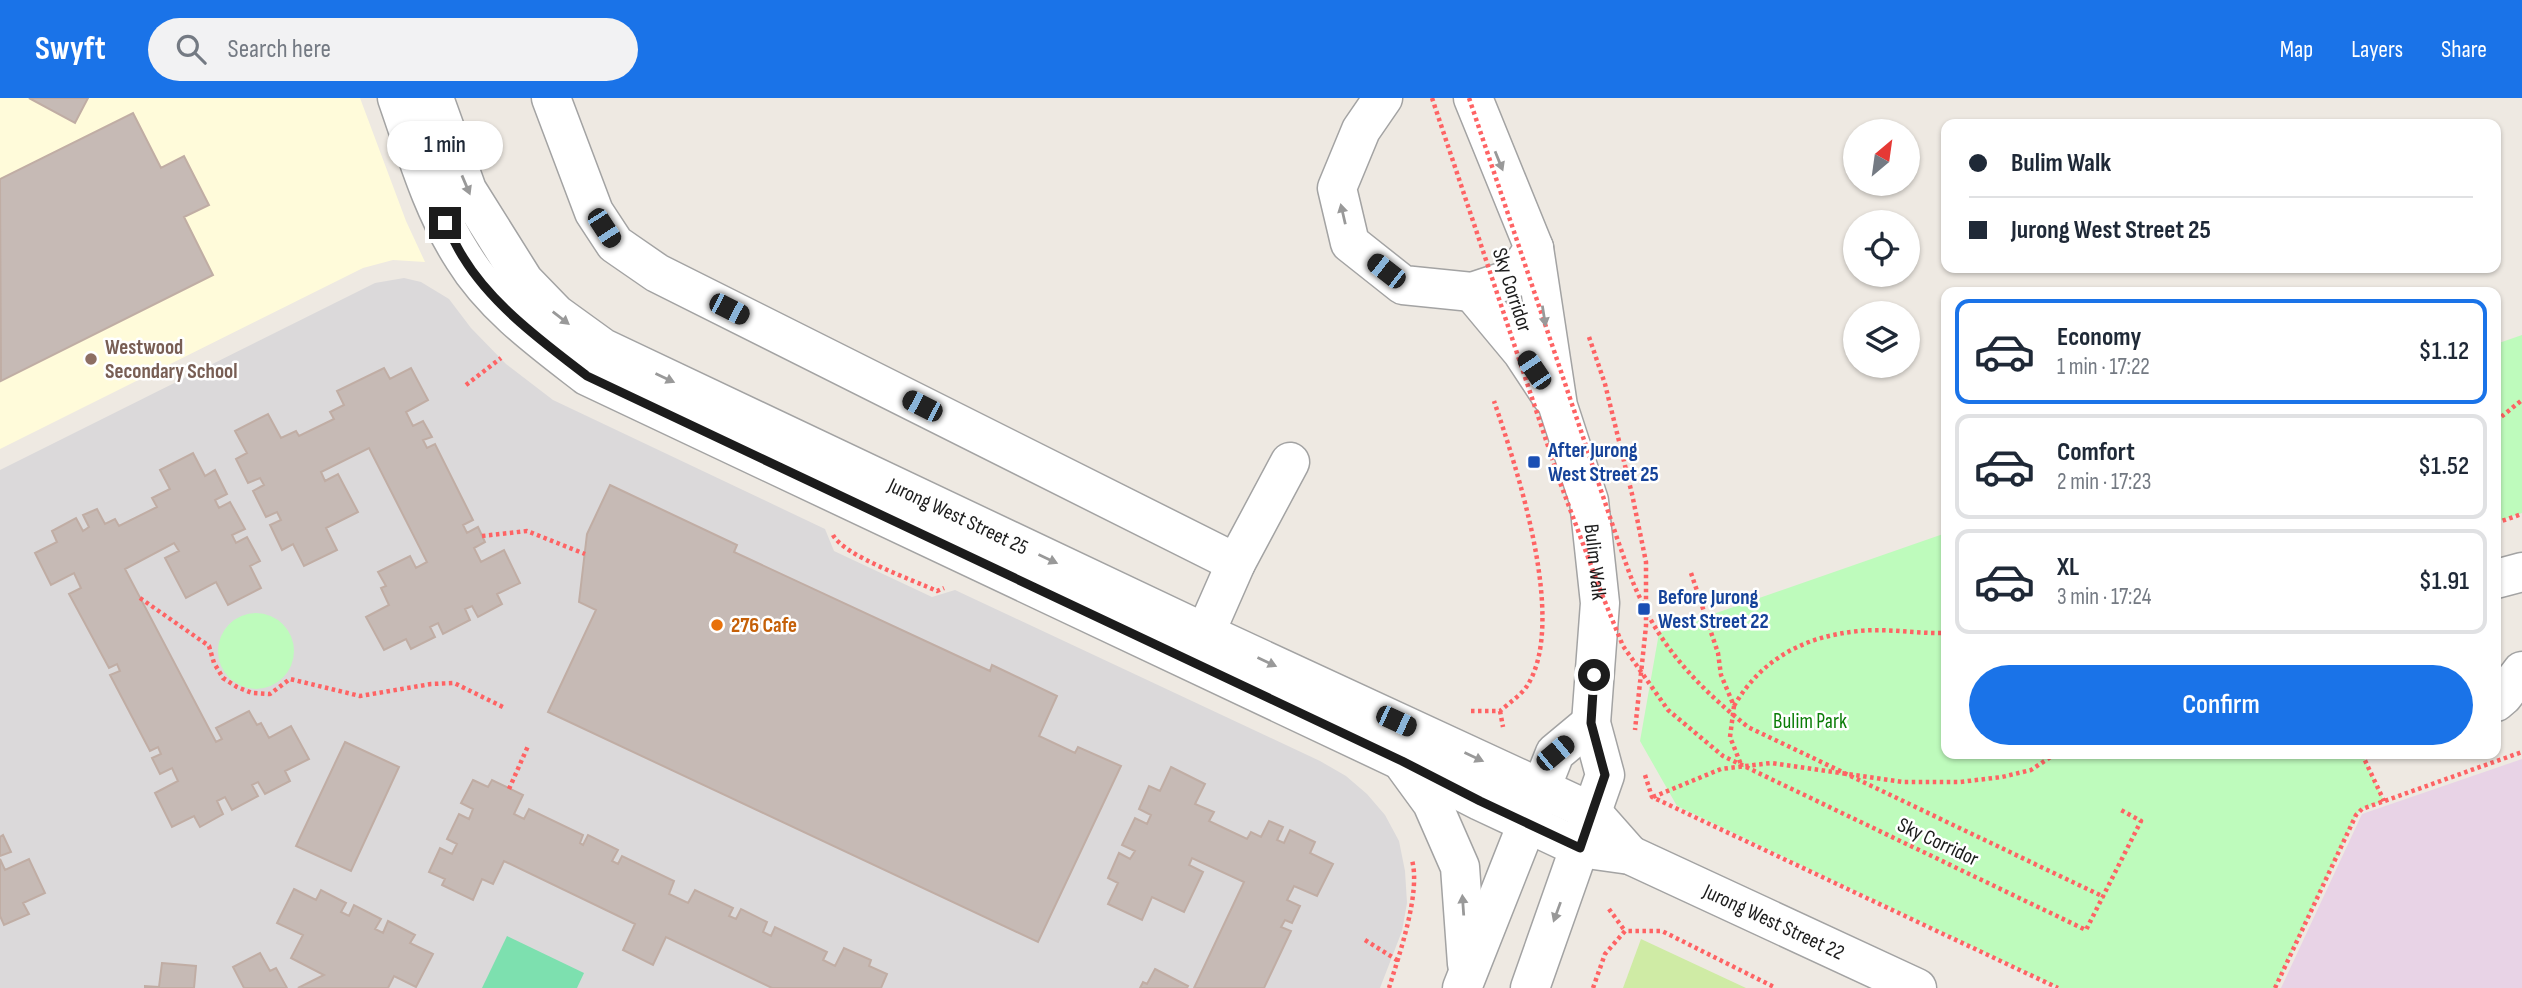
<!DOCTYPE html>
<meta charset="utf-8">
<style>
body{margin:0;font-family:"Sofia Sans Condensed",sans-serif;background:#f2f2f3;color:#1f2937;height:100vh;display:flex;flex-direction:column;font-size:26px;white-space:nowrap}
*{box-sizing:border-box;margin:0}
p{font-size:23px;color:#747a83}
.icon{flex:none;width:38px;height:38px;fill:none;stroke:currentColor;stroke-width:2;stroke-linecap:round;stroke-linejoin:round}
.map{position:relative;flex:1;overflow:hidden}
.side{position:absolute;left:1941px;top:189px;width:560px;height:472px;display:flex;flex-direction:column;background:#fff;border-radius:14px;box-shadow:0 2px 5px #0004}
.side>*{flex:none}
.hud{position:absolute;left:1941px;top:21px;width:560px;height:154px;border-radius:14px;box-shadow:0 2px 5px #0004;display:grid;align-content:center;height:154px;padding:0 28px;background:#fff}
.needle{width:46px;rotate:29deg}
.controls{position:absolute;left:1843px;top:21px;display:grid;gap:14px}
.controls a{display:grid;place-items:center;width:77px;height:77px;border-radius:50%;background:#fff;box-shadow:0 2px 5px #0004;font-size:35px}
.end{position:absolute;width:32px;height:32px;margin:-16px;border:9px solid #1c1c1c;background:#fff;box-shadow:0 0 0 4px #fff}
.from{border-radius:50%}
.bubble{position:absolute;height:49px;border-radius:24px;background:#fff;box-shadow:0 2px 5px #0004;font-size:23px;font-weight:600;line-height:49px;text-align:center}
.car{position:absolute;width:21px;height:42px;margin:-21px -10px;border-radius:9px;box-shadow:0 0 5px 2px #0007;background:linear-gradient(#222 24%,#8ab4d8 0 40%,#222 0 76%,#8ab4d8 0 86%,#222 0)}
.hud b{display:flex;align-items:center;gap:24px;height:66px;font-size:26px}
.hud b+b{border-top:2px solid #e0e1e3}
.hud i{width:18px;height:18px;background:#1f2937}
ul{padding:12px 0 0;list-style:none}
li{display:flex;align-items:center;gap:21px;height:105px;margin:0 14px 10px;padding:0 14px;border:4px solid #e0e1e3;border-radius:14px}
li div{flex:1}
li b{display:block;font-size:26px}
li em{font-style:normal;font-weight:600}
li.active{border-color:#1a73e8}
li>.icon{width:63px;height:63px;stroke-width:1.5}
.cta{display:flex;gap:14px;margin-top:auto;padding:14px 28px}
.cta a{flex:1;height:80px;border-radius:42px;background:#1a73e8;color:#fff;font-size:28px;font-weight:600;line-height:80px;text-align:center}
header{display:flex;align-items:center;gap:42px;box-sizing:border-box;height:98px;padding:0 35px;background:#1a73e8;color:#fff}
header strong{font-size:33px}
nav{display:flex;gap:38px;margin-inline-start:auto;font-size:24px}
.search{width:490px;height:63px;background:#f2f2f3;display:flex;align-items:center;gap:18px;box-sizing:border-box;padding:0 24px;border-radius:38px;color:#747a83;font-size:26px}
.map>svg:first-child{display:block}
.residential{fill:#dbd9da}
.industrial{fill:#e8d3e6}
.education{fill:#fffbda}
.grass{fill:#cfeba5}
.park{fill:#befbbc}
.pitch{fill:#7de0af}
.building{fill:#c6bab5;stroke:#c0ada4;stroke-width:2}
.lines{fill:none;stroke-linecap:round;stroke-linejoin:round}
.minor-casing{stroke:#a3a3a3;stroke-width:41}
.path{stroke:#fe6364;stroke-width:4.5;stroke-dasharray:3.5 3.5;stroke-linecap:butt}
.minor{stroke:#fff;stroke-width:38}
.path-bridge{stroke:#fe6364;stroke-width:4.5;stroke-dasharray:3.5 3.5;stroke-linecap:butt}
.oneway{fill:#999}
.route{stroke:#1c1c1c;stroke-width:9}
.education-dot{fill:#8d6e63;stroke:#fff;stroke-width:2.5}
.transit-dot{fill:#1a4fb4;stroke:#fff;stroke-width:2.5}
.food-dot{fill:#e8710a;stroke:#fff;stroke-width:2.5}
.labels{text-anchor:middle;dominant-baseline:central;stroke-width:5;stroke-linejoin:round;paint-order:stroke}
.street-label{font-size:21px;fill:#1c1c1c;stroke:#fff}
.education-label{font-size:21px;font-weight:bold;fill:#785e54;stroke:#fff;text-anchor:start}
.transit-label{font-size:21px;font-weight:bold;fill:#164399;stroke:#fff;text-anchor:start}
.food-label{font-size:21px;font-weight:bold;fill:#c56008;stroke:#fff;text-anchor:start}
.park-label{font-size:21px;fill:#0b7d08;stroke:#fff}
</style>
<header>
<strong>Swyft</strong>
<div class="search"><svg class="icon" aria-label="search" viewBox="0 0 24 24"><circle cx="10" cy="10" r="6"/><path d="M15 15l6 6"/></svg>Search here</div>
<nav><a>Map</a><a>Layers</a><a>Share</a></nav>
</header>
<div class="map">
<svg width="2522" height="890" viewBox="0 0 2522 890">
<rect width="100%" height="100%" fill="#eee9e2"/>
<path class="residential" d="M 404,180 L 421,184 L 449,201 L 471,230 L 506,266 L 553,302 L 825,431 L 834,453 L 932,499 L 955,492 L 1320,663 L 1346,678 L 1367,696 L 1385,717 L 1399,743 L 1405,773 L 1407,805 L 1402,833 L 1380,890 L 0,890 L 0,372 L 375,185 Z"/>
<path class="industrial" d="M 2522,661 L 2522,890 L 2281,890 L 2362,716 Z"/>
<path class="education" d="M 0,0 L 360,0 L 406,123 L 425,164 L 393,162 L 363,170 L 0,351 Z"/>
<path class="grass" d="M 1641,841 L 1746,890 L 1623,890 Z"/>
<path class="park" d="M 2522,237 L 2522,415 L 2496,424 L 2496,246 Z
M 1946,435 L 1946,656 L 2362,656 L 2384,703 L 2362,711 L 2356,717 L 2275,890 L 2060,890 L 1677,708 L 1640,643 L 1659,535 Z
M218 553a38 38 0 1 1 76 0a38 38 0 1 1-76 0Z"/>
<path class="pitch" d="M 507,838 L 584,875 L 577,890 L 482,890 Z"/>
<path class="building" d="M 29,0 L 88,0 L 75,25 Z
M 133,15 L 161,70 L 184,58 L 209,107 L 184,119 L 213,177 L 1,283 L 0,81 Z
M 384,270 L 390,281 L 411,270 L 428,302 L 406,314 L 413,328 L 423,323 L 432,339 L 423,342 L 427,350 L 435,346 L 473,422 L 463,427 L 467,435 L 478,429 L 485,444 L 474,450 L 481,464 L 504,452 L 520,485 L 497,496 L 502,506 L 478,519 L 472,508 L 465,511 L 470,522 L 443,536 L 438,525 L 430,529 L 435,539 L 411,551 L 406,541 L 384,552 L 366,519 L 389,507 L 381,490 L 386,488 L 378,474 L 410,458 L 416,470 L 427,464 L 369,350 L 321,374 L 325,383 L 338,376 L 358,414 L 326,430 L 337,452 L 304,468 L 293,446 L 282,452 L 270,427 L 281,422 L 277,414 L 266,419 L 253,393 L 264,387 L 260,380 L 248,385 L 236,361 L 247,355 L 235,333 L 268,316 L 281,340 L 296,333 L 299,338 L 334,321 L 330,314 L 344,307 L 337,293 Z
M 193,355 L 205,378 L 215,372 L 227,396 L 215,402 L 219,410 L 230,404 L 245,431 L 232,437 L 236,445 L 247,439 L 260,463 L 250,468 L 261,490 L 228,507 L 216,484 L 186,500 L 165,460 L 179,453 L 174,445 L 125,471 L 216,644 L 222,641 L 216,630 L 249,613 L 257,627 L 261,625 L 269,640 L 291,628 L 309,661 L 285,673 L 290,683 L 265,696 L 258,684 L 252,687 L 258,698 L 232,712 L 225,699 L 217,703 L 223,716 L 200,729 L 194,718 L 172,729 L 155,695 L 178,683 L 172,670 L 160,676 L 152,660 L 161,656 L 158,649 L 150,653 L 110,577 L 120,573 L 117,566 L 109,570 L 69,496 L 81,490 L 74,475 L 51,487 L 35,455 L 57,444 L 52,433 L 76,420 L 83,433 L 89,429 L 83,417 L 97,411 L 105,426 L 115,421 L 119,428 L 157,409 L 152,400 L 170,391 L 160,372 Z
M 610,387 L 737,447 L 734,454 L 990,573 L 992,567 L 1057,598 L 1039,638 L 1075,655 L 1078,649 L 1121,668 L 1038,844 L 548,614 L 596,512 L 579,504 L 587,436 Z
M 345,644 L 399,669 L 351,773 L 296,748 Z
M 1171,669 L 1205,686 L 1195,706 L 1214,714 L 1209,723 L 1247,741 L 1251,734 L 1261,739 L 1269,723 L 1283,729 L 1277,742 L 1284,745 L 1290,732 L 1315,744 L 1310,755 L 1333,766 L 1317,798 L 1294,788 L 1287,802 L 1300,808 L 1292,825 L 1285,822 L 1281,829 L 1291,833 L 1264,890 L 1194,890 L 1244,784 L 1192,760 L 1189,767 L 1203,774 L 1184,814 L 1152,799 L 1142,822 L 1108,806 L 1118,785 L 1108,780 L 1119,755 L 1130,761 L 1135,753 L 1122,747 L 1135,720 L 1147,726 L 1151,717 L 1139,711 L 1149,688 L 1160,693 Z
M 473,682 L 488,689 L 492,682 L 523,697 L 514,716 L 524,721 L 529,711 L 583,737 L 580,745 L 583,747 L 588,737 L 618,752 L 612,763 L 618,766 L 622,758 L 674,783 L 669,796 L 688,805 L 695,792 L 733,810 L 729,818 L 736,821 L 741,811 L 767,824 L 763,834 L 771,838 L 775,829 L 827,854 L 823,862 L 835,868 L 844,850 L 871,862 L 869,868 L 887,876 L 881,890 L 772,890 L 666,839 L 653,867 L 623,852 L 635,826 L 504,763 L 493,786 L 482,781 L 473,802 L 442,787 L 445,781 L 429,774 L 440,750 L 452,756 L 457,746 L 447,741 L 459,716 L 469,721 L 473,711 L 461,705 Z
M 3,737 L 11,754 L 0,758 L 0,739 Z
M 0,761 L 5,772 L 29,761 L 45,795 L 23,805 L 29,816 L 4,827 L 0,818 Z
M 294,791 L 316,802 L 321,792 L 346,805 L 341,814 L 349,818 L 354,807 L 381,821 L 375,831 L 383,835 L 388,823 L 415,837 L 410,845 L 433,856 L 416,889 L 394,878 L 388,890 L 298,890 L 324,877 L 291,860 L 303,837 L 277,825 Z
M 260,855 L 270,873 L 276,870 L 287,890 L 244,890 L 233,869 Z
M 162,865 L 196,868 L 194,890 L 145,890 L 145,888 L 159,889 Z
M 1155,871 L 1188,888 L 1187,890 L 1140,890 L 1143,884 L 1147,886 Z"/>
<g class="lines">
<defs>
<g id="minor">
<path id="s1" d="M 397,0 C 416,54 432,111 463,159 C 493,208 543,244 587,278 L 1402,663 L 1480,703 L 1580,750 L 1630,757 L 1917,890"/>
<path id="s2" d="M 434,0 L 467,92 L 524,183 L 556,216 L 603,250 L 1205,535 L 1592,714 L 1630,757"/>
<path d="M 551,0 L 594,114 L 615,146 L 657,175 L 1236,465"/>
<path d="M 1383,0 L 1361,32 L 1337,90 L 1350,145 L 1403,187 L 1472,194 L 1514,180 L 1534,150"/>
<path id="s3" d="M 1473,0 L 1534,150 L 1558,308 L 1589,403 L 1600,505 L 1591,625 L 1605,677 L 1530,890"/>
<path d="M 1472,194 L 1522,254 L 1551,298"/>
<path d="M 2496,481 L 2522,474"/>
<path d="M 1196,556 L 1236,465 L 1290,364"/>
<path d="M 2496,604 L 2503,598 L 2522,573"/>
<path d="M 1405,668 L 1432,705 L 1460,769 L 1467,866"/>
<path d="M 1462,890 L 1555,655 L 1591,625"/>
</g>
</defs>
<use href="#minor" class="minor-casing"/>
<path class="path" d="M 1589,239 L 1605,286 L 1632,396 L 1646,464 L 1646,528 L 1635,632
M 466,287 L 501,260
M 2496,323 L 2522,302
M 2496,425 L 2522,416
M 833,437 C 844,458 913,482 937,493 L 944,490
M 482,438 L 527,433 L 585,456
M 1691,475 L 1718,555 L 1721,577 L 1734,608 L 1730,639 L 1742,669
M 140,500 L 209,548 L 214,565 L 223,580 L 237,589 L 252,595 L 270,596 L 290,581 L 360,598 L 431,586 L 454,585 L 505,610
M 1734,608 C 1761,561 1805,538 1859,533 C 1888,530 1917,536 1946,535
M 1471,613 L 1500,613 C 1508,606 1521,597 1527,588 C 1568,524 1517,371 1494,303
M 1500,613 L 1503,629
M 2362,656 L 2384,703
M 1645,677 L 1652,699 L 2058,890
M 509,691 L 528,648
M 1653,699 L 1721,671 L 1771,665 L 1903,684 L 1960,684 L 2002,679 L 2031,672 L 2055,656
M 1609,811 L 1625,833
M 1365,842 L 1397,862
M 1389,890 C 1399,857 1421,795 1412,762
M 1593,890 L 1605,856 L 1625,833 L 1662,833 L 1776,890
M 2275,890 L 2356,717 L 2362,711 L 2522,654"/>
<use href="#minor" class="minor"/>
<path class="path-bridge" d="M 1432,0 L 1561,387 L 1601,494 L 1623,548 L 1668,612 L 1723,658 L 2086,832 L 2141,723 L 2121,712
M 1469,0 L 1618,443 C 1625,462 1631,482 1640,500 C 1663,553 1703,593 1748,629 L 2104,799"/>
</g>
<defs><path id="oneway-solid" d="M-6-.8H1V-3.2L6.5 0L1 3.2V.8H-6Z" transform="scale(1.75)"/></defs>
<g class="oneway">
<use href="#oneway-solid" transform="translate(1499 63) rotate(68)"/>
<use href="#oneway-solid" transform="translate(466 87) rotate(67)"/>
<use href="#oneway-solid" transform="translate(1343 116) rotate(-103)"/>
<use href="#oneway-solid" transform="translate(1544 218) rotate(81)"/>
<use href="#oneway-solid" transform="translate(561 220) rotate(38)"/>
<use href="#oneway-solid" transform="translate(665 280) rotate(25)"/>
<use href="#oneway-solid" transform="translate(1048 461) rotate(25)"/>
<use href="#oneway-solid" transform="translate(1267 564) rotate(25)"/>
<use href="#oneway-solid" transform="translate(1474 659) rotate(25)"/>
<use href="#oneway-solid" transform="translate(1463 807) rotate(-94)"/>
<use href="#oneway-solid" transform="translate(1557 814) rotate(110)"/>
</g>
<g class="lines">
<path class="route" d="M 445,125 C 451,136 456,148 463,159 C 492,207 543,244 587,278 L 1402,663 L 1480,703 L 1580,750 L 1605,677 L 1591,625 L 1594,577"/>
</g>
<circle class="education-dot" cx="91" cy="261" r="7"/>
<g class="transit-dot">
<rect x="1527" y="357" width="14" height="14" rx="3.5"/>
<rect x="1637" y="504" width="14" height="14" rx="3.5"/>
</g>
<circle class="food-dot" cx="717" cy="527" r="7"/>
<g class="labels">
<g class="street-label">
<text transform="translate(1512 192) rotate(72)">Sky Corridor</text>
<text stroke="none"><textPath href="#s2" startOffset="702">Jurong West Street 25</textPath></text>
<text stroke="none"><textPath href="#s3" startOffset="483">Bulim Walk</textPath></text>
<text transform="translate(1938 744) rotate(25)">Sky Corridor</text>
<text stroke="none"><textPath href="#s1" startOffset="1654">Jurong West Street 22</textPath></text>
</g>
<g class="education-label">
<text x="105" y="249">Westwood<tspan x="105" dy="24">Secondary School</tspan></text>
</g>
<g class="transit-label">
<text x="1548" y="352">After Jurong<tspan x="1548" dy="24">West Street 25</tspan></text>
<text x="1658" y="499">Before Jurong<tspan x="1658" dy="24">West Street 22</tspan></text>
</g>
<g class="food-label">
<text x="731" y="527">276 Cafe</text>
</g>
<g class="park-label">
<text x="1810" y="623">Bulim Park</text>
</g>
</g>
</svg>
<div class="controls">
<a><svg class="needle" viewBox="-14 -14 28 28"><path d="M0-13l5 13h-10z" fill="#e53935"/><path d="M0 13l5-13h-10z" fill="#747a83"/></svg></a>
<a><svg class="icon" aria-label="locate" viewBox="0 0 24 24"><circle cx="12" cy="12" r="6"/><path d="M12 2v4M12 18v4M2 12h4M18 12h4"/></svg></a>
<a><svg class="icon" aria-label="layers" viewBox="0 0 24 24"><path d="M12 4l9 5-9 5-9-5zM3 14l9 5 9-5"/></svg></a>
</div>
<i class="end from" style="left:1594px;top:577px"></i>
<i class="end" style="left:445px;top:125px"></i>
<div class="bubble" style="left:387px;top:23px;width:116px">1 min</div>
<i class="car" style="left:604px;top:130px;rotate:147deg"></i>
<i class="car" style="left:1386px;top:173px;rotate:308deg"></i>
<i class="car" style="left:729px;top:211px;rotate:117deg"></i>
<i class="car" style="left:1534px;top:272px;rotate:326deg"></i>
<i class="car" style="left:922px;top:308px;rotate:297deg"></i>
<i class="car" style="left:1396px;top:623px;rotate:115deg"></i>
<i class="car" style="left:1555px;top:655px;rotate:50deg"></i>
<div class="hud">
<b><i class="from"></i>Bulim Walk</b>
<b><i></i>Jurong West Street 25</b>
</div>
<section class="side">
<ul>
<li class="active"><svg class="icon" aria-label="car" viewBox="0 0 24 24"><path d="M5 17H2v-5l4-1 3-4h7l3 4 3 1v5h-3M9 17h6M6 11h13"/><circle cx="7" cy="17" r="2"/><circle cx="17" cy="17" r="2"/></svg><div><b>Economy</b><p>1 min · 17:22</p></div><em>$1.12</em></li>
<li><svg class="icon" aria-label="car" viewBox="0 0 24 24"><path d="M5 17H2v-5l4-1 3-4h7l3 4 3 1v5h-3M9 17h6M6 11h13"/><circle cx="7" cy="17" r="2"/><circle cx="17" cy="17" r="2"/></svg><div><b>Comfort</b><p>2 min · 17:23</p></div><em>$1.52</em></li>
<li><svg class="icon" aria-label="car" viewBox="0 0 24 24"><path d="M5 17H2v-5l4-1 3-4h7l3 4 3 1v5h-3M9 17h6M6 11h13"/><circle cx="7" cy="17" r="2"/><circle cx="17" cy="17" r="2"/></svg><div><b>XL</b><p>3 min · 17:24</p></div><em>$1.91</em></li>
</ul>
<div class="cta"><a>Confirm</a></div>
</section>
</div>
